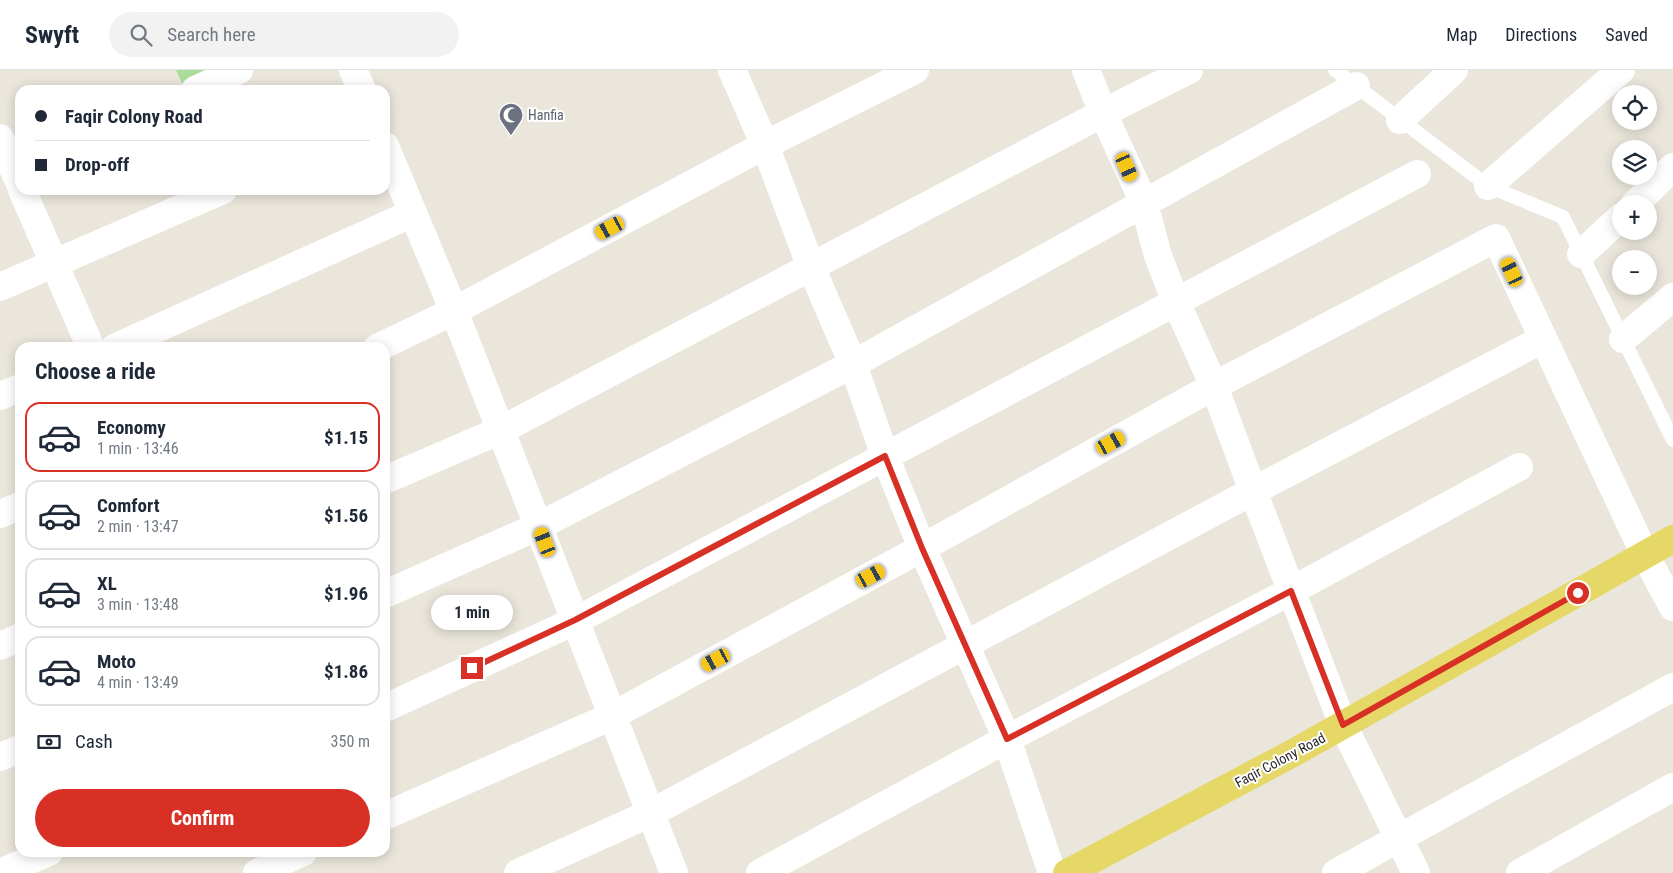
<!DOCTYPE html>
<meta charset="utf-8">
<style>
body{margin:0;font-family:"Roboto Condensed",sans-serif;background:#f2f2f3;color:#1f2937;height:100vh;display:flex;flex-direction:column;font-size:19px;white-space:nowrap}
*{box-sizing:border-box;margin:0}
p{font-size:16px;color:#747a83}
.icon{flex:none;width:28px;height:28px;fill:none;stroke:currentColor;stroke-width:2;stroke-linecap:round;stroke-linejoin:round}
.map{position:relative;flex:1;overflow:hidden}
.side{position:absolute;left:15px;top:272px;width:375px;height:515px;display:flex;flex-direction:column;background:#fff;border-radius:15px;box-shadow:0 2px 12px #0003}
.side>*{flex:none}
.guide{position:absolute;left:15px;top:15px;width:375px;height:110px;border-radius:15px;box-shadow:0 2px 12px #0003;display:grid;align-content:center;height:110px;padding:0 20px;background:#fff}
.fabs{position:absolute;left:1612px;top:15px;display:grid;gap:10px}
.fabs a{display:grid;place-items:center;width:45px;height:45px;border-radius:50%;background:#fff;box-shadow:0 2px 12px #0003;font-size:25px}
.end{position:absolute;width:22px;height:22px;margin:-11px;border:6px solid #d93025;background:#fff;box-shadow:0 0 0 2px #fff}
.from{border-radius:50%}
.bubble{position:absolute;height:35px;border-radius:18px;background:#fff;box-shadow:0 2px 12px #0003;font-size:16px;font-weight:700;line-height:35px;text-align:center}
.car{position:absolute;width:15px;height:30px;margin:-15px -8px;border-radius:6px;box-shadow:0 0 4px 1px #0007;background:linear-gradient(#f5c518 24%,#345 0 40%,#f5c518 0 76%,#345 0 86%,#f5c518 0)}
.guide b{display:flex;align-items:center;gap:18px;height:48px;font-size:19px}
.guide b+b{border-top:1px solid #e0e1e3}
.guide i{width:12px;height:12px;background:#1f2937}
ul{padding:0;list-style:none}
li{display:flex;align-items:center;gap:15px;height:70px;margin:0 10px 8px;padding:0 10px;border:2px solid #e0e1e3;border-radius:15px}
li div{flex:1}
li b{display:block;font-size:19px}
li em{font-style:normal;font-weight:700}
li.selected{border-color:#d93025}
li>.icon{width:45px;height:45px;stroke-width:1.5}
h2{padding:0 20px;font-size:22px;line-height:60px}
.pay{display:flex;align-items:center;gap:12px;height:55px;padding:0 20px;font-size:19px}
.pay p{margin-inline-start:auto}
.primary-button{display:flex;gap:10px;margin-top:auto;padding:10px 20px}
.primary-button a{flex:1;height:58px;border-radius:30px;background:#d93025;color:#fff;font-size:20px;font-weight:700;line-height:58px;text-align:center}
header{display:flex;align-items:center;gap:30px;box-sizing:border-box;height:70px;padding:0 25px;background:#fff;border-bottom:1px solid #e0e1e3}
header strong{font-size:24px}
nav{display:flex;gap:28px;margin-inline-start:auto;font-size:18px}
.search{width:350px;height:45px;background:#f2f2f3;display:flex;align-items:center;gap:12px;box-sizing:border-box;padding:0 18px;border-radius:28px;color:#747a83;font-size:19px}
.map>svg:first-child{display:block}
.green{fill:#aadd9c}
.lines{fill:none;stroke-linecap:round;stroke-linejoin:round}
.service{stroke:#fff;stroke-width:14}
.minor{stroke:#fff;stroke-width:28}
.primary{stroke:#e5d866;stroke-width:28}
.route{stroke:#d93025;stroke-width:6}
.labels{text-anchor:middle;dominant-baseline:central;stroke-width:4;stroke-linejoin:round;paint-order:stroke}
.worship-label{font-size:14px;fill:#5b616d;stroke:#fff;text-anchor:start}
.street-label{font-size:14px;fill:#292929;stroke:#fff}
</style>
<header>
<strong>Swyft</strong>
<div class="search"><svg class="icon" aria-label="search" viewBox="0 0 24 24"><circle cx="10" cy="10" r="6"/><path d="M15 15l6 6"/></svg>Search here</div>
<nav><a>Map</a><a>Directions</a><a>Saved</a></nav>
</header>
<div class="map">
<svg width="1673" height="803" viewBox="0 0 1673 803">
<rect width="100%" height="100%" fill="#eae6dc"/>
<path class="green" d="M 176,0 L 239,0 L 185,20 Z"/>
<g class="lines">
<path class="service" d="M 1335,0 L 1488,116 L 1563,147 L 1673,370"/>
<path class="minor" d="M 353,0 L 362,20
M 732,0 L 765,75 L 811,197 L 853,294 L 885,386 L 922,478 L 1007,669 L 1052,803
M 1086,0 L 1103,43 L 1144,133 L 1158,186 L 1176,232 L 1214,316 L 1253,421 L 1343,655 L 1416,803
M 195,20 L 239,0
M 1400,50 L 1454,0
M 0,68 L 20,114
M 385,76 L 454,241 L 674,803
M 1488,116 L 1621,0
M 22,120 L 91,278
M 1635,134 L 1673,97
M 1581,184 L 1621,147
M 0,217 L 223,120
M 1623,269 L 1673,227
M 114,278 L 413,143
M 377,278 L 454,241 L 765,75 L 915,0
M 0,326 L 20,318
M 385,410 L 501,360 L 1103,43 L 1189,0
M 0,444 L 20,436
M 385,524 L 539,456 L 853,294 L 1356,16
M 0,576 L 20,567
M 385,638 L 575,551 L 1417,104
M 0,687 L 20,679
M 385,746 L 612,646 L 922,478 L 1214,316 L 1496,168 L 1645,485 L 1673,537
M 0,803 L 49,782
M 257,803 L 303,782
M 518,803 L 651,743 L 1253,421 L 1543,269
M 760,803 L 1007,669 L 1291,521 L 1519,397
M 1336,803 L 1673,617
M 1520,803 L 1673,717"/>
<path class="primary" d="M 1067,803 L 1295,682 L 1673,469"/>
</g>
<g class="lines">
<path class="route" d="M 472,598 L 575,550 L 885,386 L 922,478 L 1007,669 L 1291,521 L 1343,655 L 1578,523"/>
</g>
<defs>
<symbol id="mosque-pin" viewBox="-11 -11 22 30"><path d="M0 17L-7.5 6A9.5 9.5 0 1 1 7.5 6Z" fill="#6b7280" stroke="#fff"/><path d="M3.5-4.9A6 6 0 1 0 3.5 4.9A5 5 0 1 1 3.5-4.9Z" fill="#fff"/></symbol>
</defs>
<g fill-rule="evenodd">
<use href="#mosque-pin" x="497" y="31" width="28" height="38"/>
</g>
<g class="labels">
<g class="worship-label">
<text x="528" y="45">Hanfia</text>
</g>
<g class="street-label">
<text transform="translate(1280 690) rotate(-28)">Faqir Colony Road</text>
</g>
</g>
</svg>
<div class="fabs">
<a><svg class="icon" aria-label="locate" viewBox="0 0 24 24"><circle cx="12" cy="12" r="6"/><path d="M12 2v4M12 18v4M2 12h4M18 12h4"/></svg></a>
<a><svg class="icon" aria-label="layers" viewBox="0 0 24 24"><path d="M12 4l9 5-9 5-9-5zM3 14l9 5 9-5"/></svg></a>
<a>+</a>
<a>−</a>
</div>
<i class="end from" style="left:1578px;top:523px"></i>
<i class="end" style="left:472px;top:598px"></i>
<div class="bubble" style="left:431px;top:525px;width:82px">1 min</div>
<i class="car" style="left:1127px;top:97px;rotate:156deg"></i>
<i class="car" style="left:610px;top:158px;rotate:242deg"></i>
<i class="car" style="left:1512px;top:202px;rotate:335deg"></i>
<i class="car" style="left:1111px;top:373px;rotate:61deg"></i>
<i class="car" style="left:545px;top:472px;rotate:339deg"></i>
<i class="car" style="left:871px;top:506px;rotate:62deg"></i>
<i class="car" style="left:716px;top:590px;rotate:242deg"></i>
<div class="guide">
<b><i class="from"></i>Faqir Colony Road</b>
<b><i></i>Drop-off</b>
</div>
<section class="side">
<h2>Choose a ride</h2>
<ul>
<li class="selected"><svg class="icon" aria-label="car" viewBox="0 0 24 24"><path d="M5 17H2v-5l4-1 3-4h7l3 4 3 1v5h-3M9 17h6M6 11h13"/><circle cx="7" cy="17" r="2"/><circle cx="17" cy="17" r="2"/></svg><div><b>Economy</b><p>1 min · 13:46</p></div><em>$1.15</em></li>
<li><svg class="icon" aria-label="car" viewBox="0 0 24 24"><path d="M5 17H2v-5l4-1 3-4h7l3 4 3 1v5h-3M9 17h6M6 11h13"/><circle cx="7" cy="17" r="2"/><circle cx="17" cy="17" r="2"/></svg><div><b>Comfort</b><p>2 min · 13:47</p></div><em>$1.56</em></li>
<li><svg class="icon" aria-label="car" viewBox="0 0 24 24"><path d="M5 17H2v-5l4-1 3-4h7l3 4 3 1v5h-3M9 17h6M6 11h13"/><circle cx="7" cy="17" r="2"/><circle cx="17" cy="17" r="2"/></svg><div><b>XL</b><p>3 min · 13:48</p></div><em>$1.96</em></li>
<li><svg class="icon" aria-label="car" viewBox="0 0 24 24"><path d="M5 17H2v-5l4-1 3-4h7l3 4 3 1v5h-3M9 17h6M6 11h13"/><circle cx="7" cy="17" r="2"/><circle cx="17" cy="17" r="2"/></svg><div><b>Moto</b><p>4 min · 13:49</p></div><em>$1.86</em></li>
</ul>
<div class="pay"><svg class="icon" aria-label="cash" viewBox="0 0 24 24"><path d="M3 7h18v10H3z"/><circle cx="12" cy="12" r="2"/></svg>Cash<p>350 m</p></div>
<div class="primary-button"><a>Confirm</a></div>
</section>
</div>
